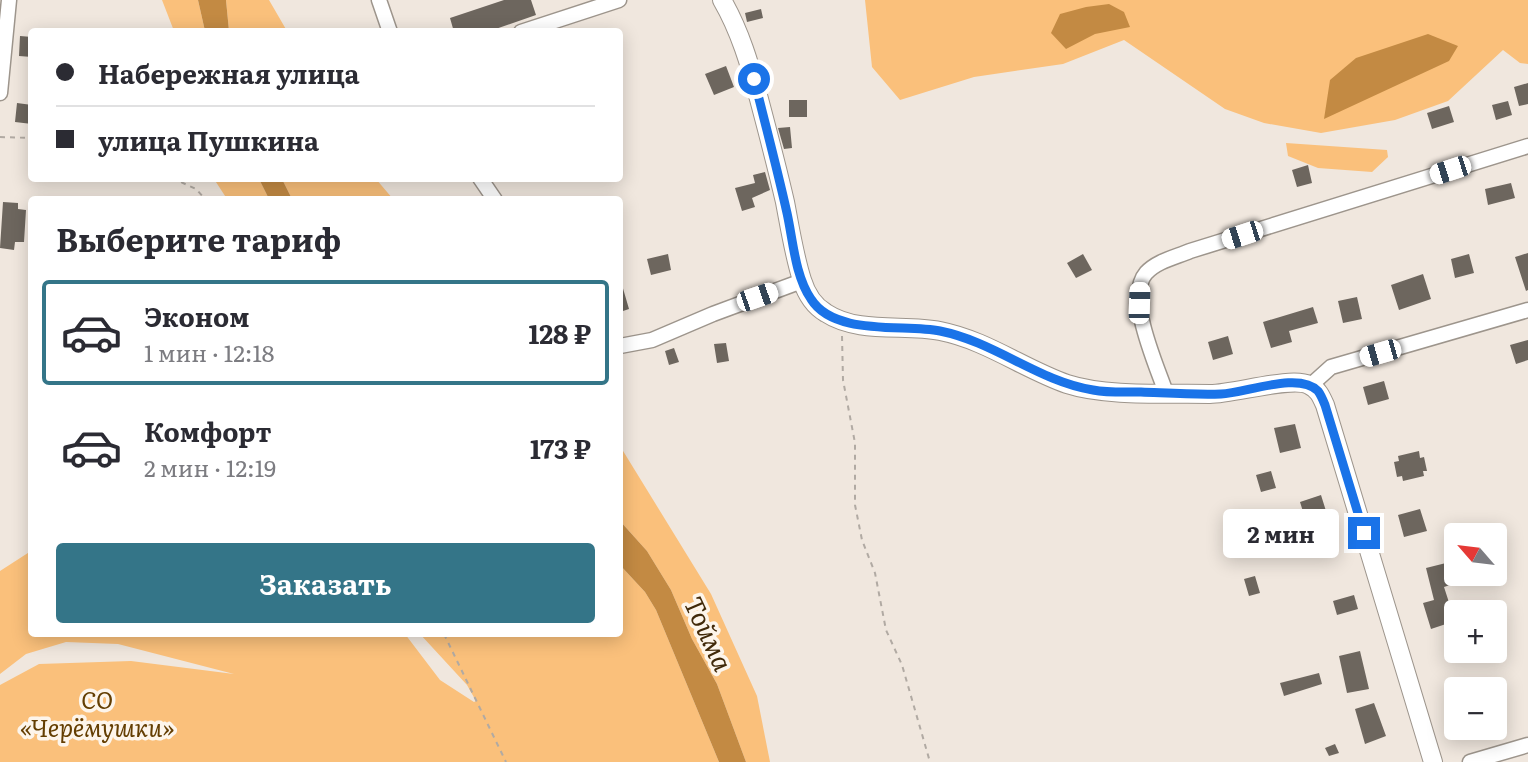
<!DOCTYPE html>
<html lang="ru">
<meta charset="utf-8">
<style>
body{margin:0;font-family:Literata,serif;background:#f7f7f7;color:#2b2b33;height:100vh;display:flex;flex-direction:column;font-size:26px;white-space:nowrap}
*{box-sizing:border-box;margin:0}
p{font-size:23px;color:#7c7c81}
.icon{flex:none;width:38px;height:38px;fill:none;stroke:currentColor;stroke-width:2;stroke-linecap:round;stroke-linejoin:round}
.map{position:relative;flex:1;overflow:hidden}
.drawer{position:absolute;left:28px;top:196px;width:595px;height:441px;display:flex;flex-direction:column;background:#fff;border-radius:7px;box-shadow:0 4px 18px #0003}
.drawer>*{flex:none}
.top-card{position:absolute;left:28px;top:28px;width:595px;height:154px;border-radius:7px;box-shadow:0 4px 18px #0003;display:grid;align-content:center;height:154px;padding:0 28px;background:#fff}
.needle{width:46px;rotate:298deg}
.buttons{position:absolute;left:1444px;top:523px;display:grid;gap:14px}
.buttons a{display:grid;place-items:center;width:63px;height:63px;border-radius:7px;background:#fff;box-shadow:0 4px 18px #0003;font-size:35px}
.end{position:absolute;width:32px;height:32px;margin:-16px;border:9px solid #1a73e8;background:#fff;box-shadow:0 0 0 4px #fff}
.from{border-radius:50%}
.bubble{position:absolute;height:49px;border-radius:7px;background:#fff;box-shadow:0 4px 18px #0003;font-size:23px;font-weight:700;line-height:49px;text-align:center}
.car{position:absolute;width:21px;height:42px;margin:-21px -10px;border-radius:9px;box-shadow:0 0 5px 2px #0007;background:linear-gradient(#fff 24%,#345 0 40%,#fff 0 76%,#345 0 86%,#fff 0)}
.top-card b{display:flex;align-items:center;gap:24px;height:66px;font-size:26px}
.top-card b+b{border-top:2px solid #e1e1e2}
.top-card i{width:18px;height:18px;background:#2b2b33}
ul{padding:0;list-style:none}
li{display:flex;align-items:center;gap:21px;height:105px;margin:0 14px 10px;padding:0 14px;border:4px solid transparent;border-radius:7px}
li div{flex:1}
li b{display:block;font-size:26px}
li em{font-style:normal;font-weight:700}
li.current{border-color:#347588}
li>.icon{width:63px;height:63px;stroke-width:1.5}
h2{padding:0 28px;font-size:32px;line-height:84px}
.primary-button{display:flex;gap:14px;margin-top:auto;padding:14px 28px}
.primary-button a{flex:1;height:80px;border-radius:7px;background:#347588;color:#fff;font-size:28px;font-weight:700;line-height:80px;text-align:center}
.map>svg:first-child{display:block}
.green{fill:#fac07b}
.water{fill:#c38a43}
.building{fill:#6d665e}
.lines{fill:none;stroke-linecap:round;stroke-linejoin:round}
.minor-casing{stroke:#9d958c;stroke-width:17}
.tertiary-casing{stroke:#9d958c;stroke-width:20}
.path{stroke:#b1aaa3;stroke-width:2;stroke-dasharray:5 5;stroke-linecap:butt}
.minor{stroke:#fff;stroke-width:14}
.tertiary{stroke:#fff;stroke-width:18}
.route{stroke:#1a73e8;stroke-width:9}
.labels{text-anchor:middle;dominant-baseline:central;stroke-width:7;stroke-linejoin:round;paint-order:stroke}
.park-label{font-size:24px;font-style:italic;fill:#643e02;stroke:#fdf5eb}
.water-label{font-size:26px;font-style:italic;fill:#412909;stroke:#fdf5eb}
</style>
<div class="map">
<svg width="1528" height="762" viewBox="0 0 1528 762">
<rect width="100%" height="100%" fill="#f0e7de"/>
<path class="green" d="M 162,0 L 198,0 L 205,31 L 174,31 Z
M 226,0 L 269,0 L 287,31 L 229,31 Z
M 865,0 L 1528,0 L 1528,64 L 1520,63 L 1503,50 L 1448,101 L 1395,120 L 1321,133 L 1264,123 L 1225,109 L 1124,40 L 1063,64 L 974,77 L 900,100 L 872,67 Z
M 1286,143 L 1387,150 L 1388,157 L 1372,172 L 1318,168 L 1288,156 Z
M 214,179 L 259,179 L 269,199 L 227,199 Z
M 282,179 L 376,179 L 393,199 L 292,199 Z
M 620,446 L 711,594 L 757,696 L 770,762 L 746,762 L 717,684 L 692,639 L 671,590 L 647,551 L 620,521 Z
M 31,551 L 32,634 L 405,634 L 440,680 L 474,702 L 476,701 L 467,685 L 420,634 L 620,634 L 620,565 L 645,592 L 656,610 L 719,762 L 0,762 L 0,685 L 39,664 L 131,661 L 234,674 L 118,644 L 66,642 L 26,654 L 0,674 L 0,571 Z"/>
<path class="water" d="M 198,0 L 226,0 L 229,31 L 205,31 Z
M 1109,4 L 1124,12 L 1130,27 L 1095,34 L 1066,49 L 1051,33 L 1060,14 L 1086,7 Z
M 1428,34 L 1458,46 L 1449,61 L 1324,119 L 1330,80 L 1356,58 Z
M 259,179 L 282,179 L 292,199 L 269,199 Z
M 620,521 L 647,551 L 671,590 L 692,639 L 717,684 L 746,762 L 719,762 L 656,610 L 645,592 L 620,565 Z"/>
<path class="building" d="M 504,0 L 531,0 L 536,15 L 487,32 L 454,32 L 450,18 Z
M 761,9 L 763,18 L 747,22 L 745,13 Z
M 20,36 L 32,37 L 32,57 L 19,56 Z
M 726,66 L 734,87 L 714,95 L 705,74 Z
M 1528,83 L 1528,104 L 1519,106 L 1514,87 Z
M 789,100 L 807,100 L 807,117 L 789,117 Z
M 1508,101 L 1512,115 L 1496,120 L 1492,105 Z
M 17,103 L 32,105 L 32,124 L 15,122 Z
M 1449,106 L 1454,122 L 1432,129 L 1427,113 Z
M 790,127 L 792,148 L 784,149 L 778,128 Z
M 1308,165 L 1312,183 L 1297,187 L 1292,170 Z
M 765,172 L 770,190 L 752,198 L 755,207 L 742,211 L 735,188 L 755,183 L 753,175 Z
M 1511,183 L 1515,198 L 1488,205 L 1485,189 Z
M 3,202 L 18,203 L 18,209 L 26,210 L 24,242 L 15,242 L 14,250 L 0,248 Z
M 1528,253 L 1528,290 L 1526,291 L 1515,257 Z
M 668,254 L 671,270 L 651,275 L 647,259 Z
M 1083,254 L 1092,270 L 1076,278 L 1067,263 Z
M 1469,254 L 1474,273 L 1455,278 L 1451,259 Z
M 1423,274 L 1431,299 L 1399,310 L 1391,285 Z
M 620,285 L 622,285 L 629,309 L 620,312 Z
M 1357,297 L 1362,319 L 1343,323 L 1338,301 Z
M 1313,307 L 1318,323 L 1289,331 L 1292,342 L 1271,348 L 1263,322 Z
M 1228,336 L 1233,354 L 1213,360 L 1208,342 Z
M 1528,340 L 1528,360 L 1516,364 L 1510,345 Z
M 726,343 L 729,361 L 717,363 L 714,344 Z
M 674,348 L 679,362 L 669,365 L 665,351 Z
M 1384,381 L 1389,399 L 1368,405 L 1363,387 Z
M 1295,424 L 1301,448 L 1280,453 L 1274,428 Z
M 1419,451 L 1420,458 L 1424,457 L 1427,471 L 1423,471 L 1424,476 L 1403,481 L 1402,476 L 1397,477 L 1394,462 L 1399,461 L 1398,456 Z
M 1271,471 L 1276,488 L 1261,492 L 1256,475 Z
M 1321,495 L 1326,511 L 1305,518 L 1300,502 Z
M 1420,509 L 1427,531 L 1404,537 L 1398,515 Z
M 1454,561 L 1456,574 L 1459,577 L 1449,580 L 1450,585 L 1444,587 L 1455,621 L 1431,629 L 1423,603 L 1434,600 L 1426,568 Z
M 1255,576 L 1260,593 L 1249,596 L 1244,579 Z
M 1354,595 L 1358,609 L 1337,615 L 1333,601 Z
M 1360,651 L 1369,689 L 1347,693 L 1339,656 Z
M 1319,673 L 1322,684 L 1284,696 L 1280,683 Z
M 1374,703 L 1386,736 L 1365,744 L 1355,709 Z
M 1335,744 L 1339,753 L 1329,756 L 1325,748 Z"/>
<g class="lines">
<defs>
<path id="minor" d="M 379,0 L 390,32
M 521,32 L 619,0
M 0,93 L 9,0
M 480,178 L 495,200
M 620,346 L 652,340 L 713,314 L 802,281
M 1311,385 L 1331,367 L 1528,310
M 1166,393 C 1157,366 1125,297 1146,273 C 1157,261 1176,257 1190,251 L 1528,146
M 1470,762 L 1528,745"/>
<path id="tertiary" d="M 722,0 C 740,31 750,65 759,99 C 768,133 777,167 785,202 C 790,228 794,255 802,280 C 806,293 814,306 826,313 C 858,334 904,324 940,331 C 986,340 1024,369 1067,384 C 1107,397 1167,393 1210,394 C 1234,394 1292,376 1309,385 C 1318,389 1321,396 1325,405 L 1433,762"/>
</defs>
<use href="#minor" class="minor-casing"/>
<use href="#tertiary" class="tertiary-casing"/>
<path class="path" d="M 0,137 L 32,138
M 172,178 L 196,189 L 206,200
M 842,336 L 843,380 L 855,443 L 855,505 L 862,540 L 875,573 L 886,630 L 902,665 L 930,762
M 444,634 L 506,762"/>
<use href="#minor" class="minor"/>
<use href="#tertiary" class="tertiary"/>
</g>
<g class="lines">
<path class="route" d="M 754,79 C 765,123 777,168 787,213 C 793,240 795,276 811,299 C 834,336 903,324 940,331 C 995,342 1038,381 1093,390 C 1109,393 1125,392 1141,392 C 1167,393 1194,395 1221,394 C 1246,393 1299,371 1318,391 C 1321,395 1323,400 1325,405 L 1364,533"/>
</g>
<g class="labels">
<g class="park-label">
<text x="97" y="698">СО<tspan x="97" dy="28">«Черёмушки»</tspan></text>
</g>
<g class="water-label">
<text transform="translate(710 633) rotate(65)">Тойма</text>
</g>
</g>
</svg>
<div class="buttons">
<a><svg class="needle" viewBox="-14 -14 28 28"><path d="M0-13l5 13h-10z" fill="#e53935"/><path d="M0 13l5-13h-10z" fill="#7c7c81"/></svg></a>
<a>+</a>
<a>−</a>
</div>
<i class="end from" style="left:754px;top:79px"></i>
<i class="end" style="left:1364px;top:533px"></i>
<div class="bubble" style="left:1223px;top:509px;width:116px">2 мин</div>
<i class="car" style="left:1450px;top:170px;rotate:252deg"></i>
<i class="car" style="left:1242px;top:235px;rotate:252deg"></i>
<i class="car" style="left:757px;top:297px;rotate:71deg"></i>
<i class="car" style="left:1139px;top:303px;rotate:2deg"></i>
<i class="car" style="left:1380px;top:353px;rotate:254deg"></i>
<div class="top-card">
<b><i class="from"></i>Набережная улица</b>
<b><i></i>улица Пушкина</b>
</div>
<section class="drawer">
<h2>Выберите тариф</h2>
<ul>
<li class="current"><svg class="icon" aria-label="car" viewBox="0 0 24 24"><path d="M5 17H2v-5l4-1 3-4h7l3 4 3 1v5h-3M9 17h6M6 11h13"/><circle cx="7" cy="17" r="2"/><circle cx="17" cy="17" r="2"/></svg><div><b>Эконом</b><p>1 мин · 12:18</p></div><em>128 ₽</em></li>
<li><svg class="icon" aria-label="car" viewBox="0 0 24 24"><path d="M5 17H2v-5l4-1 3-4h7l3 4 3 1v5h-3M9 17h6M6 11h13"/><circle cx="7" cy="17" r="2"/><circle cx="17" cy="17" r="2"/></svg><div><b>Комфорт</b><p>2 мин · 12:19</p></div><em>173 ₽</em></li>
</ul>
<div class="primary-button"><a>Заказать</a></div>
</section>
</div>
